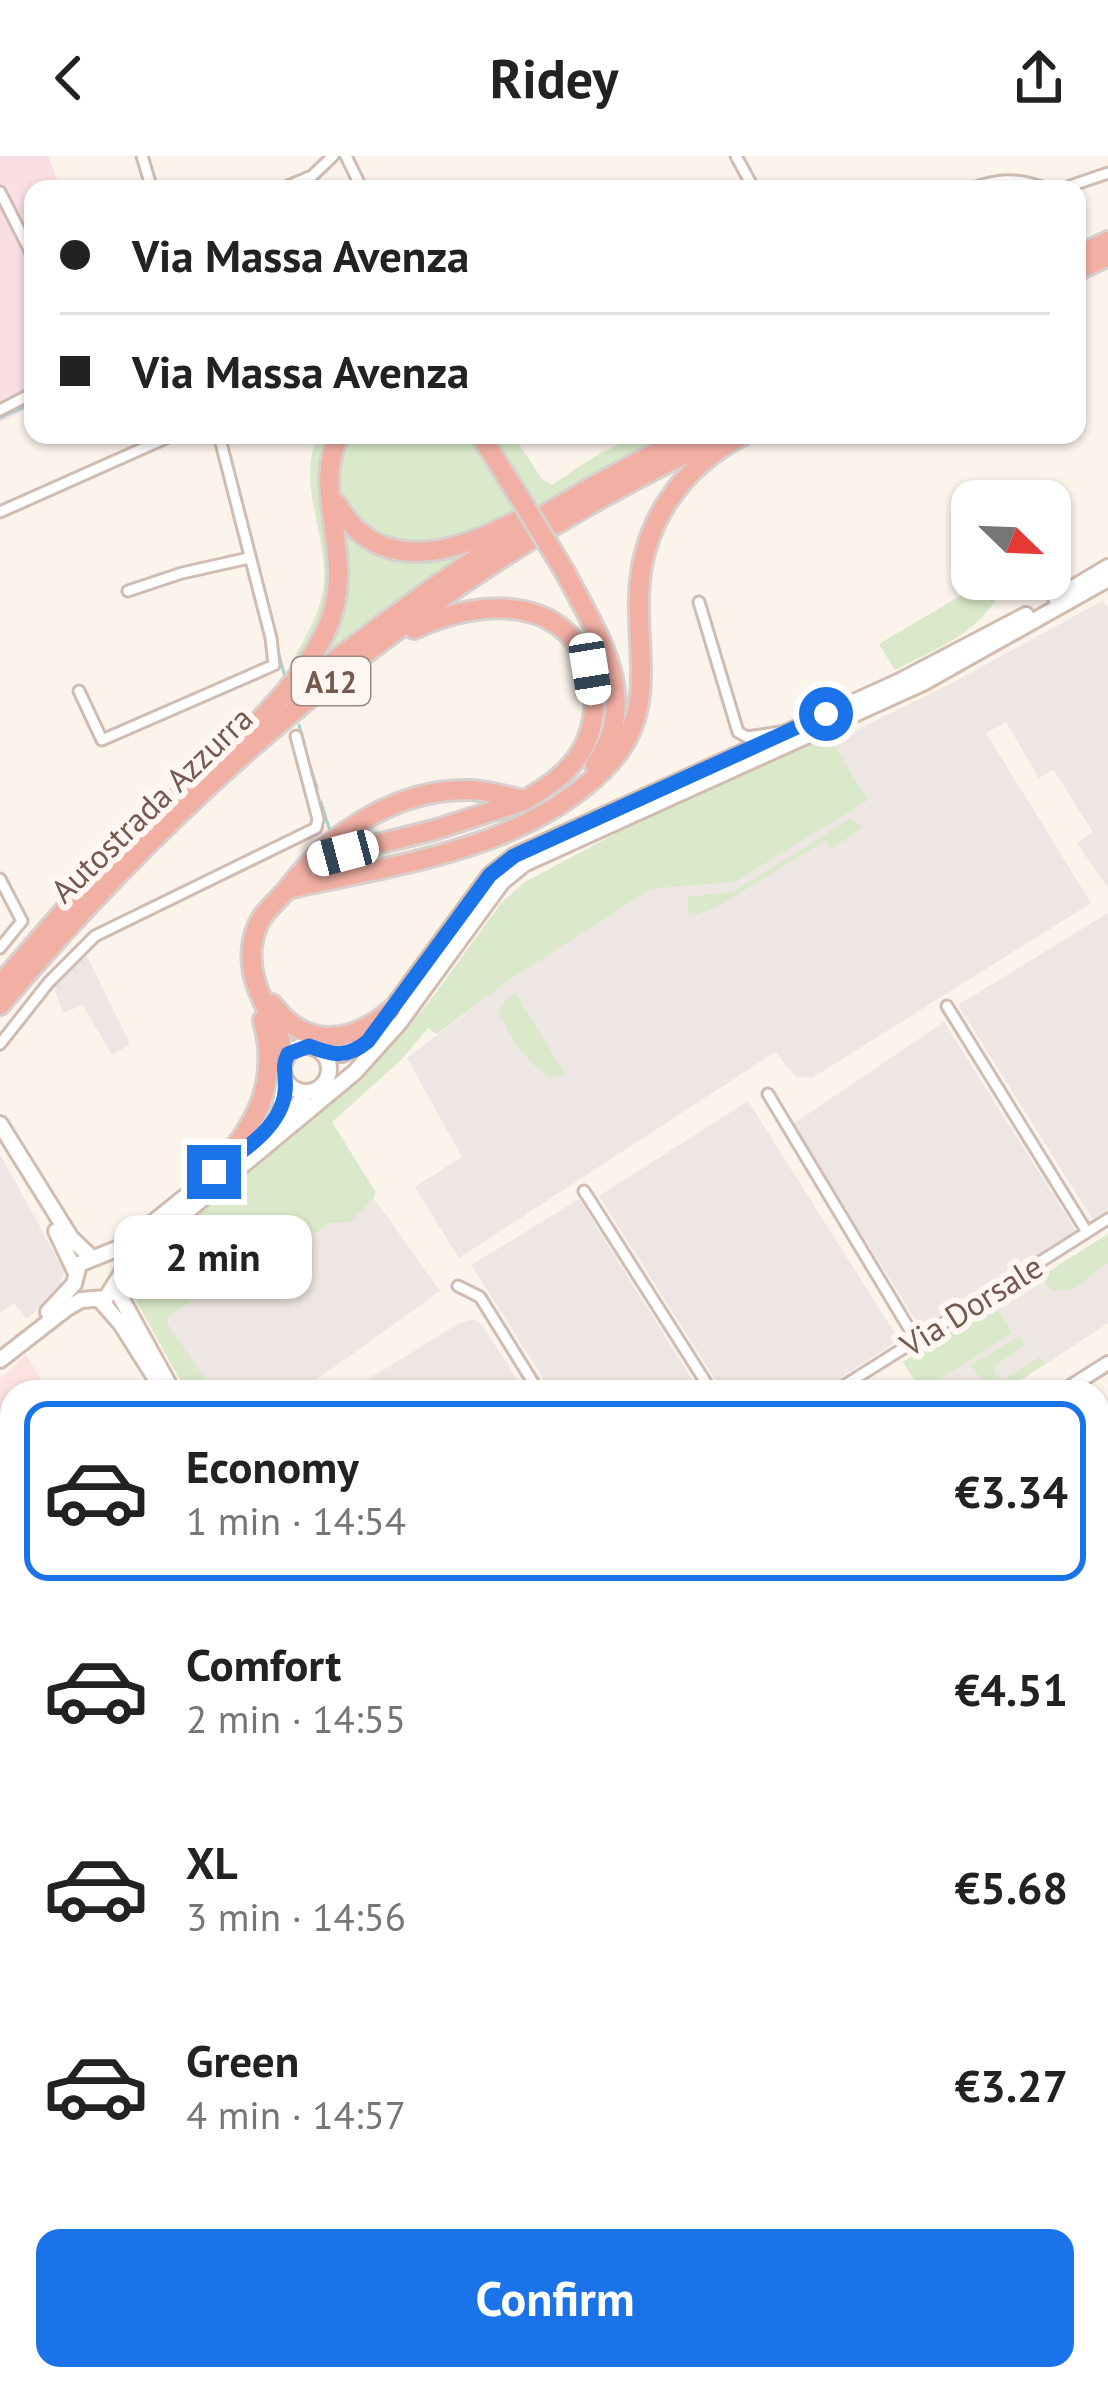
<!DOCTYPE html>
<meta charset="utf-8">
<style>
body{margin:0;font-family:"PT Sans",sans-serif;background:#f6f6f6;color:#222;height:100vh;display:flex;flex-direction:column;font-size:45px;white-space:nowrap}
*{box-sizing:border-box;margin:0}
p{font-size:39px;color:#767676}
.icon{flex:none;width:66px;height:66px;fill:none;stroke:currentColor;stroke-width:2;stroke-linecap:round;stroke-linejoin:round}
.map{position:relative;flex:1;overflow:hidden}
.side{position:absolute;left:0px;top:1224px;width:1110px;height:1011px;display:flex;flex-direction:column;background:#fff;border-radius:36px 36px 0 0;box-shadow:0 3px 9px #0004}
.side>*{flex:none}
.top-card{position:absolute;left:24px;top:24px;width:1062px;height:264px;border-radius:24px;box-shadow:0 3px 9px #0004;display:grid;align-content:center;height:264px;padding:0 36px;background:#fff}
.needle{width:78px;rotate:113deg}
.fabs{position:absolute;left:951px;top:324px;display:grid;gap:24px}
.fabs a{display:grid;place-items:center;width:120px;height:120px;border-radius:24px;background:#fff;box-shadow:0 3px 9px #0004;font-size:60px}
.end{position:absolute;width:54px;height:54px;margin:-27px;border:15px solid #1a73e8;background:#fff;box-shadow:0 0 0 6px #fff}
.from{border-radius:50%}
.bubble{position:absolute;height:84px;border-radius:24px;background:#fff;box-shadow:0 3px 9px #0004;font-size:39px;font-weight:700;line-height:84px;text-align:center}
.car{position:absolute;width:36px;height:72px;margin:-36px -18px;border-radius:15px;box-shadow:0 0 9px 3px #0007;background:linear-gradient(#fff 24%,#345 0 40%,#fff 0 76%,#345 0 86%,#fff 0)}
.top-card b{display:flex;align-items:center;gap:42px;height:114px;font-size:45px}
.top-card b+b{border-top:3px solid #e0e0e0}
.top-card i{width:30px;height:30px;background:#222}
ul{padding:21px 0 0;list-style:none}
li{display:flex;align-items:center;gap:36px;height:180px;margin:0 24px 18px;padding:0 12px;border:6px solid transparent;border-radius:24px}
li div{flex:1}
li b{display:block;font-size:45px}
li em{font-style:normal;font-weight:700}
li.current{border-color:#1a73e8}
li>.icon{width:108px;height:108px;stroke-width:1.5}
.button{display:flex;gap:24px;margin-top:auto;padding:24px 36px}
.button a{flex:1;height:138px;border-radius:24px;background:#1a73e8;color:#fff;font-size:48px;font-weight:700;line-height:138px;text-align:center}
header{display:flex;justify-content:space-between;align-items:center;height:156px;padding:0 36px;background:#fff;font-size:54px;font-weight:700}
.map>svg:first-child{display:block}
.commercial{fill:#fbe4df}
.industrial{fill:#ede6e3}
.medical{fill:#f9dee4}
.green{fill:#d9e9c9}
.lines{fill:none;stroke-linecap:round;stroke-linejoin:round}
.stream{stroke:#a6d4d6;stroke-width:3}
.minor-casing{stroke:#cfbcb2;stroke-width:15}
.tertiary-casing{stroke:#cfbcb2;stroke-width:18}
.secondary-casing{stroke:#d2bcb0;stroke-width:20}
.motorway-casing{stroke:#d8d0cd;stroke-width:24}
.minor{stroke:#fff;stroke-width:9}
.tertiary{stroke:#fff;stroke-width:12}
.secondary{stroke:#fff;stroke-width:14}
.motorway{stroke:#f2b0a5;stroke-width:18}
.rail{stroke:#b5a8c6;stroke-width:3;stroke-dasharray:18 12;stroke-linecap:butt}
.motorway-bridge-casing{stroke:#d8d0cd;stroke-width:24;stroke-linecap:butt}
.motorway-bridge{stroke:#f2b0a5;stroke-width:18}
.route{stroke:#1a73e8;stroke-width:15}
.labels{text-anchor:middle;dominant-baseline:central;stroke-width:12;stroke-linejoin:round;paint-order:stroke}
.shield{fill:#fef7f1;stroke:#9e887f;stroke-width:3}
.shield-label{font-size:30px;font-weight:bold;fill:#75584e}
.street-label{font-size:33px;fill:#75584e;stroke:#fef7f1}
</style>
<header><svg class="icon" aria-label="back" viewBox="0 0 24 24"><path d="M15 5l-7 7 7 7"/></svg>Ridey<svg class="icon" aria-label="share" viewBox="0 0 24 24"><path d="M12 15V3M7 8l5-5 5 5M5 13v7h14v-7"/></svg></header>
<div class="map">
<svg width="1108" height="2234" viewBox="0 0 1108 2234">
<rect width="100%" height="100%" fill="#fcf3ea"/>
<path class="commercial" d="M 26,1199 L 49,1236 L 12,1236 L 12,1446 L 7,1439 L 0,1443 L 0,1223 Z"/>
<path class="industrial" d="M 1102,445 L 1108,452 L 1108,732 L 1077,687 L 1093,676 L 1053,613 L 1039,622 L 1006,566 L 986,577 L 1091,747 L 812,922 L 796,921 L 775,896 L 459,1102 L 415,1031 L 462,1001 L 407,902 L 508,825 L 651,733 L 735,726 L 867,643 L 832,586 L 956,525 Z
M 1108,757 L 1108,1055 L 1093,1064 L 958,849 Z
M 84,794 L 130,888 L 112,899 L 83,849 L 63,857 L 53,829 Z
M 944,866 L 1076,1075 L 920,1171 L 793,968 Z
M 748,945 L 899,1184 L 818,1236 L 723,1236 L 599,1040 Z
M 319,965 L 440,1135 L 299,1236 L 208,1236 L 139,1130 Z
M 0,998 L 64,1115 L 60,1132 L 27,1163 L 14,1147 L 0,1157 Z
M 579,1043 L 700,1236 L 552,1236 L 471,1109 Z
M 1108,1078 L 1108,1167 L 1003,1236 L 922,1236 L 903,1206 Z
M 473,1163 L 482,1169 L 525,1236 L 347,1236 L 458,1168 Z
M 1108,1351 L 1108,1801 L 1098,1809 L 1098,1357 Z
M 12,1925 L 12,2223 L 548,2223 L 555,2234 L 571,2223 L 775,2223 L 782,2234 L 0,2234 L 0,1933 Z
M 1108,2034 L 1108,2234 L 925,2234 L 942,2223 L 1098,2223 L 1098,2042 Z"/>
<path class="medical" d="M 0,0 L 48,0 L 61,33 L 33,33 L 33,250 L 0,266 Z"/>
<path class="green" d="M 318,279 L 333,279 L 334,381 L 327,462 L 290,521 L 289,510 C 305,482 323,455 324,421 C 325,372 297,327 318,279 Z
M 346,279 L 474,279 L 521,357 L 428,393 L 369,380 C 335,335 328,335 346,279 Z
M 486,279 L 513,279 L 542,323 L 552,329 C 591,303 620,279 667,279 L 533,353 Z
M 339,365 L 354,379 L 468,395 L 315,507 L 330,476 Z
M 972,392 L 972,423 L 1008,423 C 982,477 945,488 895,514 L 879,488 L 960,440 L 965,430 L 956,409 L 963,394 Z
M 828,579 L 868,644 L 735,726 L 651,733 L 508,825 L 437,878 L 428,872 L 401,904 L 332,966 L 375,1035 L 374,1041 L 349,1067 L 329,1067 L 302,1086 L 288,1079 L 168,1161 L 167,1167 L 214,1236 L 187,1236 L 131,1136 L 131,1118 C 148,1098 159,1092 180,1081 L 182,1071 L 370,913 L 429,846 L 502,746 L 525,726 L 633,668 Z
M 850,663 L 863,671 L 831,693 L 826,684 L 717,751 L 689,761 L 688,741 L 733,736 Z
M 515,836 L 565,918 L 551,922 C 526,908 512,882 499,858 L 503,848 Z
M 1108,1078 L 1108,1107 C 1081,1121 1090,1134 1051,1135 L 1041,1121 Z
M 994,1148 L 1012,1177 L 921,1235 L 903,1206 Z
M 1020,1180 L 1026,1189 L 997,1207 L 994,1215 L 999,1222 L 1006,1223 L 1040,1201 L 1045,1208 L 1003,1236 L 990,1236 L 971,1209 Z"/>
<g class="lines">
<path class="stream" d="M 0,262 L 33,247
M 276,488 L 285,521
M 299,569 L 304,586
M 310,610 L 317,632
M 321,646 L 329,672"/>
<defs>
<path id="minor" d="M 142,0 L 152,33
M 346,0 L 362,33
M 736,0 L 754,33
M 281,33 L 312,20 L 333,0
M 970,33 C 999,22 1018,22 1047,33
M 1061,33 L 1108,17
M 0,36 L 33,101
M 0,254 L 33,237
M 0,356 L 173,279
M 128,435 L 182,417 L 249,402
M 699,446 L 738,576 L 747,581 L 781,576
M 79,535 L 102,584 L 274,509 L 271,482 L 219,279
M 0,723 L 22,765 L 0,792
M 947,850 L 1087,1076
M 0,888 L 49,826 L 95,780 L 316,672 L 318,663 L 296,580
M 768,938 L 916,1184
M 584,1035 L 712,1236
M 458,1130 L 480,1141 L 539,1236
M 834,1236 L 1108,1063
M 1098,1822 L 1108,1814"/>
<path id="tertiary" d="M 1062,1236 L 1108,1207"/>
<path id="secondary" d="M 1056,442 L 1108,411
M283 913a23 23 0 1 1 46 0a23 23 0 1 1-46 0Z
M 322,897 L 342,898 L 368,885 L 490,719 L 514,700 L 898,526 L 1026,459
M 0,968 L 71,1082 L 92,1102
M 278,974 L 307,936
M 56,1075 L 75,1115
M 115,1131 L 173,1236
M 100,1144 L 121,1168 L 164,1236
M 48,1156 L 74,1128 L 79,1108 L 124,1090 L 242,995 L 270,969 L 280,953 L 285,923
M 0,1204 L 67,1152 L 81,1144 L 106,1142 L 132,1101 L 355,916 L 399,867 L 502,726 L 524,708 L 923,527 L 1108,423
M 0,1901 L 12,1894
M 784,2223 L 791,2234"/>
<path id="motorway" d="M 1077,100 L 1108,85
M 1077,115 L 1108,100
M 480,279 L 518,339
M 337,348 C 378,421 457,397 518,364
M 565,416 C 597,478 643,542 595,609
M 291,539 C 414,440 549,346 693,279
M 314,704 L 434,674 L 524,645
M 288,733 C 394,708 521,695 603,614 C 657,561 637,505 639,440 C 641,368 680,312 743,279
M 0,829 C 42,780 84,730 130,685 C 190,627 289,552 325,477 C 361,404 308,335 340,279
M 272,848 C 306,894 352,888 391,854
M 0,849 C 199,613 443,409 725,279
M 284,904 C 281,862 247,838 252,791 C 256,758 272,752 290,730 C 332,675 399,632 471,634 C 489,635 508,641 525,644 C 544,633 563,621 576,603 C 591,584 597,556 593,532 C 578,438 483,440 414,473
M 214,1016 C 256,971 280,927 263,864"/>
</defs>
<use href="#minor" class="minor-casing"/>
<use href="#tertiary" class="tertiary-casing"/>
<use href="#secondary" class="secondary-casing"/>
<use href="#motorway" class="motorway-casing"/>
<use href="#minor" class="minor"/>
<use href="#tertiary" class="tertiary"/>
<use href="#secondary" class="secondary"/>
<use href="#motorway" class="motorway"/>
<path class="rail" d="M 1098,2022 L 1108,2014
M 835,2234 L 848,2223"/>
<defs>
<path id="motorway-bridge" d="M 518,339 L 565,416"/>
</defs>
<use href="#motorway-bridge" class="motorway-bridge-casing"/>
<use href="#motorway-bridge" class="motorway-bridge"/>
</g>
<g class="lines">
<path class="route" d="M 214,1016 C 241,996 281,972 285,936 C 287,920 281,912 288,898 L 309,890 C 332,899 347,903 368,885 L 490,719 L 514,700 L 826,558"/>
</g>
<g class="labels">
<rect class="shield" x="292" y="501" width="78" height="48" rx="9"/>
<g class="shield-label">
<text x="331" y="525">A12</text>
</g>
<g class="street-label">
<text transform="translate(151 648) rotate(-44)">Autostrada Azzurra</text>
<text transform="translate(971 1149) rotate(-32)">Via Dorsale</text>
</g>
</g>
</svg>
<div class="fabs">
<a><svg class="needle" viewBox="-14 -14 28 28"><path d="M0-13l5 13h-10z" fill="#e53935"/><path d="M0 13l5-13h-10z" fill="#767676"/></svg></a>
</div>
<i class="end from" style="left:826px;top:558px"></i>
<i class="end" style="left:214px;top:1016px"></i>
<div class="bubble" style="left:114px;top:1059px;width:198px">2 min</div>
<i class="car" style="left:590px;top:513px;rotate:171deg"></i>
<i class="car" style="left:343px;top:697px;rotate:255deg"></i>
<div class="top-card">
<b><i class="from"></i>Via Massa Avenza</b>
<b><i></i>Via Massa Avenza</b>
</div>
<section class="side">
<ul>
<li class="current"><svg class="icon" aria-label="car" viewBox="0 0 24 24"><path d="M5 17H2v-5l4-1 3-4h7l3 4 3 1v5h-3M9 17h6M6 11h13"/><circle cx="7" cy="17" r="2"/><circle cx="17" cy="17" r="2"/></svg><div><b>Economy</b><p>1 min · 14:54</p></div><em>€3.34</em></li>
<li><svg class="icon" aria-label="car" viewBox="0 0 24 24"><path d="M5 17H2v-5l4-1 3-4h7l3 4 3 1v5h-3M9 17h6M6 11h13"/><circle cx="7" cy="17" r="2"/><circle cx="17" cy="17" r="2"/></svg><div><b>Comfort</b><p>2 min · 14:55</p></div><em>€4.51</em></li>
<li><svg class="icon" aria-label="car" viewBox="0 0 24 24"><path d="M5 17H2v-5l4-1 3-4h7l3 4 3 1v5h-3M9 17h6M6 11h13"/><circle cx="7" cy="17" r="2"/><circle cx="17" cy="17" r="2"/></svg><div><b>XL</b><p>3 min · 14:56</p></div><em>€5.68</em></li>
<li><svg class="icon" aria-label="car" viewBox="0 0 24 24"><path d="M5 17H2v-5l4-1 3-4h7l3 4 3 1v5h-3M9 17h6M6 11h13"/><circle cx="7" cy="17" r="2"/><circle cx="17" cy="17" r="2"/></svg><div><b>Green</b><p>4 min · 14:57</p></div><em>€3.27</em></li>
</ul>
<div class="button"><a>Confirm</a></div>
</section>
</div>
